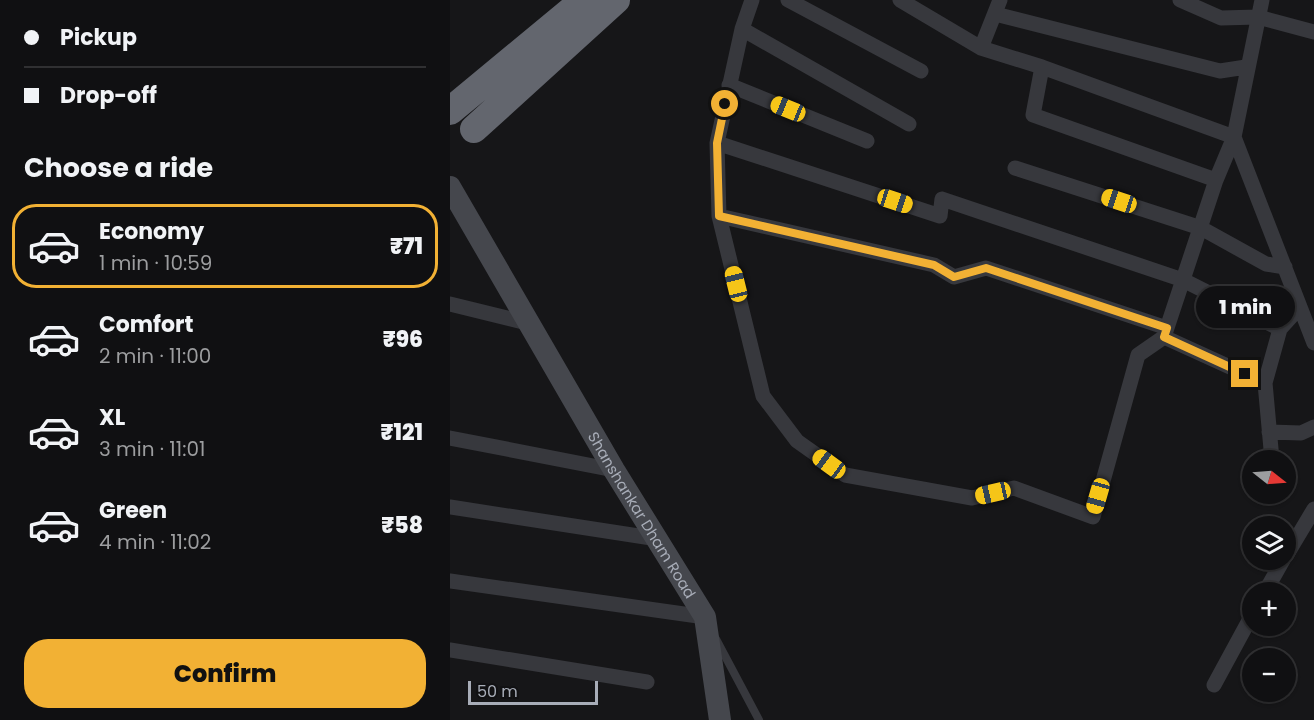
<!DOCTYPE html>
<meta charset="utf-8">
<style>
body{margin:0;font-family:Poppins,sans-serif;background:#1e1e20;color:#f1f3f6;height:100vh;display:flex;flex-direction:column;font-size:22px;white-space:nowrap}
*{box-sizing:border-box;margin:0}
p{font-size:20px;color:#9c9d9f}
.icon{flex:none;width:33px;height:33px;fill:none;stroke:currentColor;stroke-width:2;stroke-linecap:round;stroke-linejoin:round}
.map{position:relative;flex:1;overflow:hidden}
.sheet{display:flex;flex-direction:column;background:#101012;width:450px}
.sheet>*{flex:none}
.banner{display:grid;align-content:center;height:132px;padding:0 24px;background:#101012}
.needle{width:39px;rotate:107deg}
.tools{position:absolute;left:792px;top:450px;display:grid;gap:12px}
.tools a{display:grid;place-items:center;width:54px;height:54px;border-radius:50%;background:#101012;box-shadow:0 2px 4px #0004,0 0 0 2px #303032;font-size:30px}
.scale{position:absolute;left:18px;bottom:15px;width:130px;box-sizing:border-box;padding-left:6px;border:3px solid #a8adb8;border-top:0;font-size:16px;line-height:21px;white-space:nowrap;color:#a8adb8;-webkit-text-stroke:4px #111113;paint-order:stroke}
.end{position:absolute;width:27px;height:27px;margin:-14px;border:8px solid #f2b134;background:#111;box-shadow:0 0 0 3px #111}
.from{border-radius:50%}
.bubble{position:absolute;height:42px;border-radius:21px;background:#101012;box-shadow:0 2px 4px #0004,0 0 0 2px #303032;font-size:20px;font-weight:800;line-height:42px;text-align:center}
.car{position:absolute;width:18px;height:36px;margin:-18px -9px;border-radius:8px;box-shadow:0 0 4px 2px #0007;background:linear-gradient(#f5c518 24%,#345 0 40%,#f5c518 0 76%,#345 0 86%,#f5c518 0)}
.banner b{display:flex;align-items:center;gap:21px;height:57px;font-size:22px}
.banner b+b{border-top:2px solid #303032}
.banner i{width:15px;height:15px;background:#f1f3f6}
ul{padding:0;list-style:none}
li{display:flex;align-items:center;gap:18px;height:84px;margin:0 12px 9px;padding:0 12px;border:3px solid transparent;border-radius:24px}
li div{flex:1}
li b{display:block;font-size:22px}
li em{font-style:normal;font-weight:800}
li.selected{border-color:#f2b134}
li>.icon{width:54px;height:54px;stroke-width:1.5}
h2{padding:0 24px;font-size:27px;line-height:72px}
.action{display:flex;gap:12px;margin-top:auto;padding:12px 24px}
.action a{flex:1;height:69px;border-radius:24px;background:#f2b134;color:#111;font-size:24px;font-weight:800;line-height:69px;text-align:center}
main{display:flex;flex:1;min-height:0}
.map>svg:first-child{display:block}
.lines{fill:none;stroke-linecap:round;stroke-linejoin:round}
.lane{stroke:#37383d;stroke-width:8}
.street{stroke:#37383d;stroke-width:15}
.secondary{stroke:#45474d;stroke-width:22}
.highway{stroke:#63666e;stroke-width:28}
.route{stroke:#f2b134;stroke-width:8}
.labels{text-anchor:middle;dominant-baseline:central;stroke-width:4.5;stroke-linejoin:round;paint-order:stroke}
.street-label{font-size:15px;fill:#a8adb8;stroke:#111113}
</style>
<main>
<section class="sheet">
<div class="banner">
<b><i class="from"></i>Pickup</b>
<b><i></i>Drop-off</b>
</div>
<h2>Choose a ride</h2>
<ul>
<li class="selected"><svg class="icon" aria-label="car" viewBox="0 0 24 24"><path d="M5 17H2v-5l4-1 3-4h7l3 4 3 1v5h-3M9 17h6M6 11h13"/><circle cx="7" cy="17" r="2"/><circle cx="17" cy="17" r="2"/></svg><div><b>Economy</b><p>1 min · 10:59</p></div><em>₹71</em></li>
<li><svg class="icon" aria-label="car" viewBox="0 0 24 24"><path d="M5 17H2v-5l4-1 3-4h7l3 4 3 1v5h-3M9 17h6M6 11h13"/><circle cx="7" cy="17" r="2"/><circle cx="17" cy="17" r="2"/></svg><div><b>Comfort</b><p>2 min · 11:00</p></div><em>₹96</em></li>
<li><svg class="icon" aria-label="car" viewBox="0 0 24 24"><path d="M5 17H2v-5l4-1 3-4h7l3 4 3 1v5h-3M9 17h6M6 11h13"/><circle cx="7" cy="17" r="2"/><circle cx="17" cy="17" r="2"/></svg><div><b>XL</b><p>3 min · 11:01</p></div><em>₹121</em></li>
<li><svg class="icon" aria-label="car" viewBox="0 0 24 24"><path d="M5 17H2v-5l4-1 3-4h7l3 4 3 1v5h-3M9 17h6M6 11h13"/><circle cx="7" cy="17" r="2"/><circle cx="17" cy="17" r="2"/></svg><div><b>Green</b><p>4 min · 11:02</p></div><em>₹58</em></li>
</ul>
<div class="action"><a>Confirm</a></div>
</section>
<div class="map">
<svg width="864" height="720" viewBox="0 0 864 720">
<rect width="100%" height="100%" fill="#161618"/>
<g class="lines">
<path class="lane" d="M 266,639 L 309,720"/>
<path class="street" d="M 302,0 L 292,29 L 267,143 L 269,216 L 313,396 L 347,441 L 395,475 L 522,498 L 564,488 L 643,517 L 688,355 L 714,337 L 766,180 L 784,137 L 812,0
M 338,0 L 471,71
M 450,0 L 531,48 L 592,67 L 784,137 L 864,343
M 730,0 L 771,18 L 808,17 L 864,32
M 545,14 L 770,71 L 796,67
M 292,29 L 459,124
M 531,48 L 550,0
M 592,67 L 583,115 L 766,180
M 279,85 L 417,141
M 267,143 L 490,216 L 492,199 L 733,280 L 830,329
M 565,168 L 751,228 L 816,264 L 835,267
M 269,216 L 484,265 L 504,277 L 536,268 L 717,328
M 0,304 L 77,323
M 714,337 L 815,383
M 819,432 L 851,433 L 864,427
M 0,438 L 164,470
M 822,460 L 815,383 L 830,329 L 850,307
M 0,507 L 208,539
M 836,556 L 864,509
M 0,581 L 255,617
M 815,592 L 833,560
M 0,650 L 197,682
M 764,685 L 802,615"/>
<path class="secondary" id="s1" d="M 0,187 L 164,470 L 255,617 L 270,720"/>
<path class="highway" d="M 0,111 L 134,0
M 24,129 L 166,0"/>
</g>
<g class="lines">
<path class="route" d="M 275,104 L 267,143 L 269,216 L 484,265 L 504,277 L 536,268 L 717,328 L 714,337 L 795,374"/>
</g>
<g class="labels">
<g class="street-label">
<text stroke="none"><textPath href="#s1" startOffset="380">Shanshankar Dham Road</textPath></text>
</g>
</g>
</svg>
<div class="tools">
<a><svg class="needle" viewBox="-14 -14 28 28"><path d="M0-13l5 13h-10z" fill="#e53935"/><path d="M0 13l5-13h-10z" fill="#9c9d9f"/></svg></a>
<a><svg class="icon" aria-label="layers" viewBox="0 0 24 24"><path d="M12 4l9 5-9 5-9-5zM3 14l9 5 9-5"/></svg></a>
<a>+</a>
<a>−</a>
</div>
<div class="scale">50 m</div>
<i class="end from" style="left:275px;top:104px"></i>
<i class="end" style="left:795px;top:374px"></i>
<div class="bubble" style="left:746px;top:286px;width:99px">1 min</div>
<i class="car" style="left:338px;top:109px;rotate:292deg"></i>
<i class="car" style="left:445px;top:201px;rotate:108deg"></i>
<i class="car" style="left:669px;top:201px;rotate:288deg"></i>
<i class="car" style="left:286px;top:284px;rotate:346deg"></i>
<i class="car" style="left:379px;top:464px;rotate:306deg"></i>
<i class="car" style="left:543px;top:493px;rotate:257deg"></i>
<i class="car" style="left:648px;top:496px;rotate:196deg"></i>
</div>
</main>
